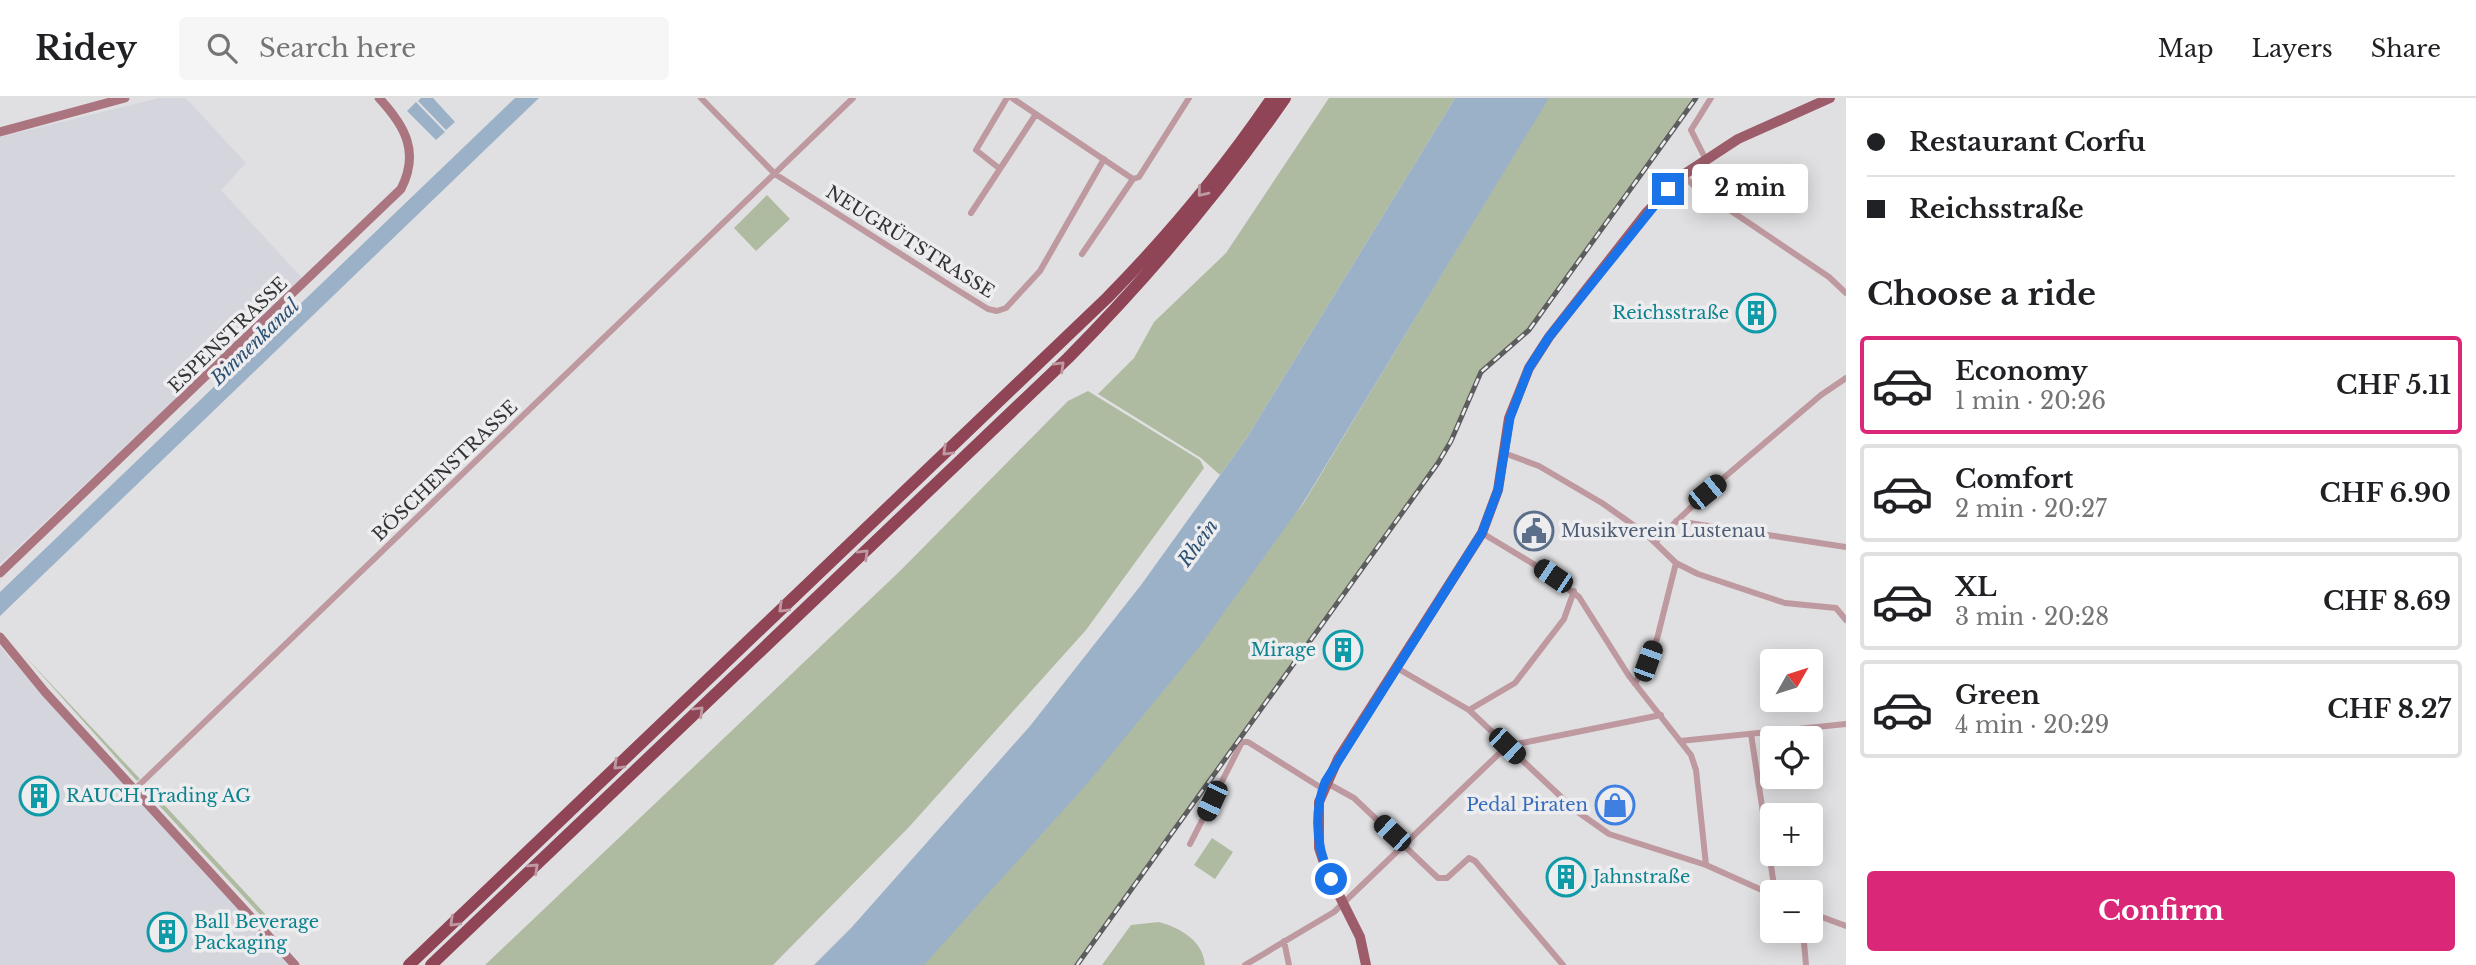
<!DOCTYPE html>
<meta charset="utf-8">
<style>
body{margin:0;font-family:"Libre Baskerville",serif;background:#f6f6f6;color:#202124;height:100vh;display:flex;flex-direction:column;font-size:26px;white-space:nowrap}
*{box-sizing:border-box;margin:0}
p{font-size:23px;color:#757577}
.icon{flex:none;width:38px;height:38px;fill:none;stroke:currentColor;stroke-width:2;stroke-linecap:round;stroke-linejoin:round}
.map{position:relative;flex:1;overflow:hidden}
.details{display:flex;flex-direction:column;background:#fff;width:630px}
.details>*{flex:none}
.banner{display:grid;align-content:center;height:154px;padding:0 21px;background:#fff}
.needle{width:46px;rotate:51deg}
.tools{position:absolute;left:1760px;top:551px;display:grid;gap:14px}
.tools a{display:grid;place-items:center;width:63px;height:63px;border-radius:7px;background:#fff;box-shadow:0 4px 18px #0003;font-size:35px}
.end{position:absolute;width:32px;height:32px;margin:-16px;border:9px solid #1a73e8;background:#fff;box-shadow:0 0 0 4px #fff}
.from{border-radius:50%}
.bubble{position:absolute;height:49px;border-radius:7px;background:#fff;box-shadow:0 4px 18px #0003;font-size:23px;font-weight:800;line-height:49px;text-align:center}
.car{position:absolute;width:21px;height:42px;margin:-21px -10px;border-radius:9px;box-shadow:0 0 5px 2px #0007;background:linear-gradient(#222 24%,#8ab4d8 0 40%,#222 0 76%,#8ab4d8 0 86%,#222 0)}
.banner b{display:flex;align-items:center;gap:24px;height:66px;font-size:26px}
.banner b+b{border-top:2px solid #e0e0e0}
.banner i{width:18px;height:18px;background:#202124}
ul{padding:0;list-style:none}
li{display:flex;align-items:center;gap:21px;height:98px;margin:0 14px 10px;padding:0 7px;border:4px solid #e0e0e0;border-radius:7px}
li div{flex:1}
li b{display:block;font-size:26px}
li em{font-style:normal;font-weight:800}
li.selected{border-color:#db2777}
li>.icon{width:63px;height:63px;stroke-width:1.5}
h2{padding:0 21px;font-size:32px;line-height:84px}
.action{display:flex;gap:14px;margin-top:auto;padding:14px 21px}
.action a{flex:1;height:80px;border-radius:7px;background:#db2777;color:#fff;font-size:28px;font-weight:800;line-height:80px;text-align:center}
header{display:flex;align-items:center;gap:42px;box-sizing:border-box;height:98px;padding:0 35px;background:#fff;border-bottom:2px solid #e0e0e0}
header strong{font-size:33px}
nav{display:flex;gap:38px;margin-inline-start:auto;font-size:24px}
.search{width:490px;height:63px;background:#f6f6f6;display:flex;align-items:center;gap:18px;box-sizing:border-box;padding:0 24px;border-radius:7px;color:#757577;font-size:26px}
main{display:flex;flex:1;min-height:0}
.map>svg:first-child{display:block}
.built{fill:#d5d5de}
.green{fill:#afbba0}
.water{fill:#9bb1c8}
.lines{fill:none;stroke-linecap:round;stroke-linejoin:round}
.street{stroke:#be999f;stroke-width:6}
.secondary{stroke:#ab7580;stroke-width:9}
.primary{stroke:#9c5c69;stroke-width:10}
.highway{stroke:#8f4556;stroke-width:12}
.rail-casing{stroke:#5d5d5f;stroke-width:5}
.rail{stroke:#ededef;stroke-width:2.5;stroke-dasharray:8;stroke-linecap:butt}
.oneway{stroke:#be99a2}
.route{stroke:#1a73e8;stroke-width:9}
.labels{text-anchor:middle;dominant-baseline:central;stroke-width:7;stroke-linejoin:round;paint-order:stroke}
.street-label{font-size:18px;fill:#333334;stroke:#ededef}
.culture-label{font-size:18px;fill:#0d838f;stroke:#ededef;text-anchor:start}
.service-label{font-size:18px;fill:#4e5e75;stroke:#ededef;text-anchor:start}
.shop-label{font-size:18px;fill:#366cbe;stroke:#ededef;text-anchor:end}
.water-label{font-size:19px;font-style:italic;fill:#2c5072;stroke:#ededef}
</style>
<header>
<strong>Ridey</strong>
<div class="search"><svg class="icon" aria-label="search" viewBox="0 0 24 24"><circle cx="10" cy="10" r="6"/><path d="M15 15l6 6"/></svg>Search here</div>
<nav><a>Map</a><a>Layers</a><a>Share</a></nav>
</header>
<main>
<div class="map">
<svg width="1846" height="867" viewBox="0 0 1846 867">
<rect width="100%" height="100%" fill="#e0e0e2"/>
<path class="built" d="M 159,0 L 186,0 L 246,65 L 221,92 L 303,181 L 0,466 L 0,39 Z
M 0,547 L 7,557 L 295,867 L 0,867 Z"/>
<path class="green" d="M 1329,0 L 1455,0 L 1246,341 L 1220,377 L 1201,360 L 1098,296 L 1134,260 L 1154,224 L 1226,155 Z
M 1548,0 L 1696,0 L 1529,232 L 1481,274 L 1451,343 L 1438,365 L 1075,867 L 923,867 L 1303,406 Z
M 767,97 L 790,121 L 756,153 L 734,130 Z
M 1088,293 L 1200,362 L 1204,370 L 1086,532 L 909,729 L 773,867 L 485,867 L 900,473 L 1068,303 Z
M 22,555 L 140,681 L 137,683 Z
M 145,686 L 279,831 L 276,834 L 142,689 Z
M 1212,740 L 1233,754 L 1215,781 L 1194,767 Z
M 1159,824 C 1180,830 1203,842 1205,867 L 1102,867 L 1131,827 Z"/>
<path class="water" d="M 421,0 L 433,0 L 455,24 L 446,32 L 418,3 Z
M 515,0 L 539,0 L 0,518 L 0,494 Z
M 1455,0 L 1549,0 L 1303,405 L 1200,548 L 1087,686 L 924,867 L 814,867 L 852,829 L 1030,628 L 1141,487 L 1246,341 Z
M 416,4 L 445,34 L 436,42 L 407,13 Z"/>
<g class="lines">
<path class="street" d="M 701,0 L 775,76 L 951,188 L 988,211 L 997,213 L 1006,210 L 1040,173 L 1104,61
M 1012,0 L 1133,81
M 1705,60 L 1691,32 L 1711,0
M 1000,71 L 976,52 L 1007,0
M 1683,77 L 1694,88 L 1829,179 L 1846,195
M 971,115 L 1036,16
M 1082,156 L 1133,81 L 1139,79 L 1189,0
M 1504,355 L 1539,368 L 1602,405 L 1646,436 L 1676,465 L 1698,476 L 1785,505 L 1836,510 L 1846,522
M 1676,423 L 1846,449
M 1482,435 L 1540,470 L 1579,499 L 1629,578 L 1691,657 L 1696,672 L 1706,767
M 1655,444 L 1707,394 L 1821,297 L 1846,280
M 1397,570 L 1469,612 L 1575,712 L 1609,736 L 1706,767 L 1773,797
M 1635,586 L 1657,541 L 1676,465
M 1469,612 L 1515,585 L 1564,521 L 1574,493
M 1751,636 L 1775,794
M 1680,643 L 1846,626
M 1507,648 L 1661,617
M 1325,684 L 1354,700 L 1438,780 L 1447,780 L 1469,760 L 1475,763 L 1563,867
M 135,691 L 853,0
M 1190,746 L 1242,644 L 1248,644 L 1323,691
M 1811,815 L 1846,828
M 1803,833 L 1806,867
M 1284,843 L 1289,867
M 1245,867 L 1334,814 L 1507,648"/>
<path class="secondary" d="M 0,34 L 125,0
M 0,475 L 401,91 C 420,54 405,28 379,0
M 0,539 L 45,594 L 295,867"/>
<path class="primary" d="M 1366,867 L 1360,839 L 1326,771 L 1319,750 L 1319,704 L 1338,661 L 1482,435 L 1498,392 L 1509,320 L 1529,270 L 1549,239 L 1646,115 L 1683,77 L 1738,41 L 1830,0"/>
<path class="highway" d="M 409,867 L 1107,200 C 1168,138 1223,72 1272,0
M 431,867 L 1068,260 C 1148,179 1220,94 1285,0"/>
<defs>
<path id="rail" d="M 1077,867 L 1438,365 L 1451,343 L 1481,274 L 1529,232 L 1696,0"/>
</defs>
<use href="#rail" class="rail-casing"/>
<use href="#rail" class="rail"/>
</g>
<defs><path id="oneway-chevron" d="M-2-3.5L2.5 0L-2 3.5" fill="none" stroke-width="1.6" stroke-linecap="round" stroke-linejoin="round" transform="scale(1.75)"/></defs>
<g class="oneway">
<use href="#oneway-chevron" transform="translate(1202 94) rotate(129)"/>
<use href="#oneway-chevron" transform="translate(1060 268) rotate(-44)"/>
<use href="#oneway-chevron" transform="translate(947 353) rotate(136)"/>
<use href="#oneway-chevron" transform="translate(864 456) rotate(-44)"/>
<use href="#oneway-chevron" transform="translate(783 510) rotate(136)"/>
<use href="#oneway-chevron" transform="translate(699 613) rotate(-44)"/>
<use href="#oneway-chevron" transform="translate(618 667) rotate(136)"/>
<use href="#oneway-chevron" transform="translate(534 770) rotate(-43)"/>
<use href="#oneway-chevron" transform="translate(454 824) rotate(136)"/>
</g>
<g class="lines">
<path class="route" d="M 1331,781 C 1316,749 1313,717 1325,684 L 1482,435 L 1498,392 L 1510,320 L 1529,270 L 1549,239 L 1668,91"/>
</g>
<defs>
<symbol id="building-ring" viewBox="-11 -11 22 22"><circle r="9.5" fill="#ededef" stroke="#0f9aa8" stroke-width="1.5"/><path d="M-4-6H4V6H1V3H-1V6H-4ZM-2.5-4.3h1.7v1.8h-1.7ZM.8-4.3h1.7v1.8H.8ZM-2.5-1h1.7V.8h-1.7ZM.8-1h1.7V.8H.8Z" fill="#0f9aa8"/></symbol>
<symbol id="civic-ring" viewBox="-11 -11 22 22"><circle r="9.5" fill="#ededef" stroke="#5c6f8a" stroke-width="1.5"/><path d="M-.6-6.5H3V-4.5H.6V-3L4-1V1h2V6H-6V1h2V-1L-.6-3ZM-1.2 2.5V6h2.4V2.5Z" fill="#5c6f8a"/></symbol>
<symbol id="shop-ring" viewBox="-11 -11 22 22"><circle r="9.5" fill="#ededef" stroke="#3f7fe0" stroke-width="1.5"/><path d="M-5-2.5h2.3a2.7 3.5 0 0 1 5.4 0H5L5.5 6h-11ZM-1.5-2.5h3a1.5 2.3 0 0 0-3 0Z" fill="#3f7fe0"/></symbol>
</defs>
<g fill-rule="evenodd">
<use href="#building-ring" x="1734" y="193" width="44" height="44"/>
<use href="#civic-ring" x="1512" y="411" width="44" height="44"/>
<use href="#building-ring" x="1321" y="530" width="44" height="44"/>
<use href="#building-ring" x="17" y="676" width="44" height="44"/>
<use href="#shop-ring" x="1593" y="685" width="44" height="44"/>
<use href="#building-ring" x="1544" y="757" width="44" height="44"/>
<use href="#building-ring" x="145" y="812" width="44" height="44"/>
</g>
<g class="labels">
<g class="street-label">
<text transform="translate(910 144) rotate(32)">NEUGRÜTSTRASSE</text>
<text transform="translate(228 237) rotate(-44)">ESPENSTRASSE</text>
<text transform="translate(445 373) rotate(-44)">BÖSCHENSTRASSE</text>
</g>
<g class="culture-label">
<text x="1729" y="215" text-anchor="end">Reichsstraße</text>
<text x="1316" y="552" text-anchor="end">Mirage</text>
<text x="66" y="698">RAUCH Trading AG</text>
<text x="1593" y="779">Jahnstraße</text>
<text x="194" y="824">Ball Beverage<tspan x="194" dy="21">Packaging</tspan></text>
</g>
<g class="service-label">
<text x="1561" y="433">Musikverein Lustenau</text>
</g>
<g class="shop-label">
<text x="1588" y="707">Pedal Piraten</text>
</g>
<g class="water-label">
<text transform="translate(255 244) rotate(-44)">Binnenkanal</text>
<text transform="translate(1198 445) rotate(-54)">Rhein</text>
</g>
</g>
</svg>
<div class="tools">
<a><svg class="needle" viewBox="-14 -14 28 28"><path d="M0-13l5 13h-10z" fill="#e53935"/><path d="M0 13l5-13h-10z" fill="#757577"/></svg></a>
<a><svg class="icon" aria-label="locate" viewBox="0 0 24 24"><circle cx="12" cy="12" r="6"/><path d="M12 2v4M12 18v4M2 12h4M18 12h4"/></svg></a>
<a>+</a>
<a>−</a>
</div>
<i class="end from" style="left:1331px;top:781px"></i>
<i class="end" style="left:1668px;top:91px"></i>
<div class="bubble" style="left:1692px;top:66px;width:116px">2 min</div>
<i class="car" style="left:1707px;top:394px;rotate:51deg"></i>
<i class="car" style="left:1553px;top:478px;rotate:304deg"></i>
<i class="car" style="left:1648px;top:563px;rotate:20deg"></i>
<i class="car" style="left:1507px;top:648px;rotate:134deg"></i>
<i class="car" style="left:1212px;top:703px;rotate:205deg"></i>
<i class="car" style="left:1392px;top:735px;rotate:313deg"></i>
</div>
<section class="details">
<div class="banner">
<b><i class="from"></i>Restaurant Corfu</b>
<b><i></i>Reichsstraße</b>
</div>
<h2>Choose a ride</h2>
<ul>
<li class="selected"><svg class="icon" aria-label="car" viewBox="0 0 24 24"><path d="M5 17H2v-5l4-1 3-4h7l3 4 3 1v5h-3M9 17h6M6 11h13"/><circle cx="7" cy="17" r="2"/><circle cx="17" cy="17" r="2"/></svg><div><b>Economy</b><p>1 min · 20:26</p></div><em>CHF 5.11</em></li>
<li><svg class="icon" aria-label="car" viewBox="0 0 24 24"><path d="M5 17H2v-5l4-1 3-4h7l3 4 3 1v5h-3M9 17h6M6 11h13"/><circle cx="7" cy="17" r="2"/><circle cx="17" cy="17" r="2"/></svg><div><b>Comfort</b><p>2 min · 20:27</p></div><em>CHF 6.90</em></li>
<li><svg class="icon" aria-label="car" viewBox="0 0 24 24"><path d="M5 17H2v-5l4-1 3-4h7l3 4 3 1v5h-3M9 17h6M6 11h13"/><circle cx="7" cy="17" r="2"/><circle cx="17" cy="17" r="2"/></svg><div><b>XL</b><p>3 min · 20:28</p></div><em>CHF 8.69</em></li>
<li><svg class="icon" aria-label="car" viewBox="0 0 24 24"><path d="M5 17H2v-5l4-1 3-4h7l3 4 3 1v5h-3M9 17h6M6 11h13"/><circle cx="7" cy="17" r="2"/><circle cx="17" cy="17" r="2"/></svg><div><b>Green</b><p>4 min · 20:29</p></div><em>CHF 8.27</em></li>
</ul>
<div class="action"><a>Confirm</a></div>
</section>
</main>
